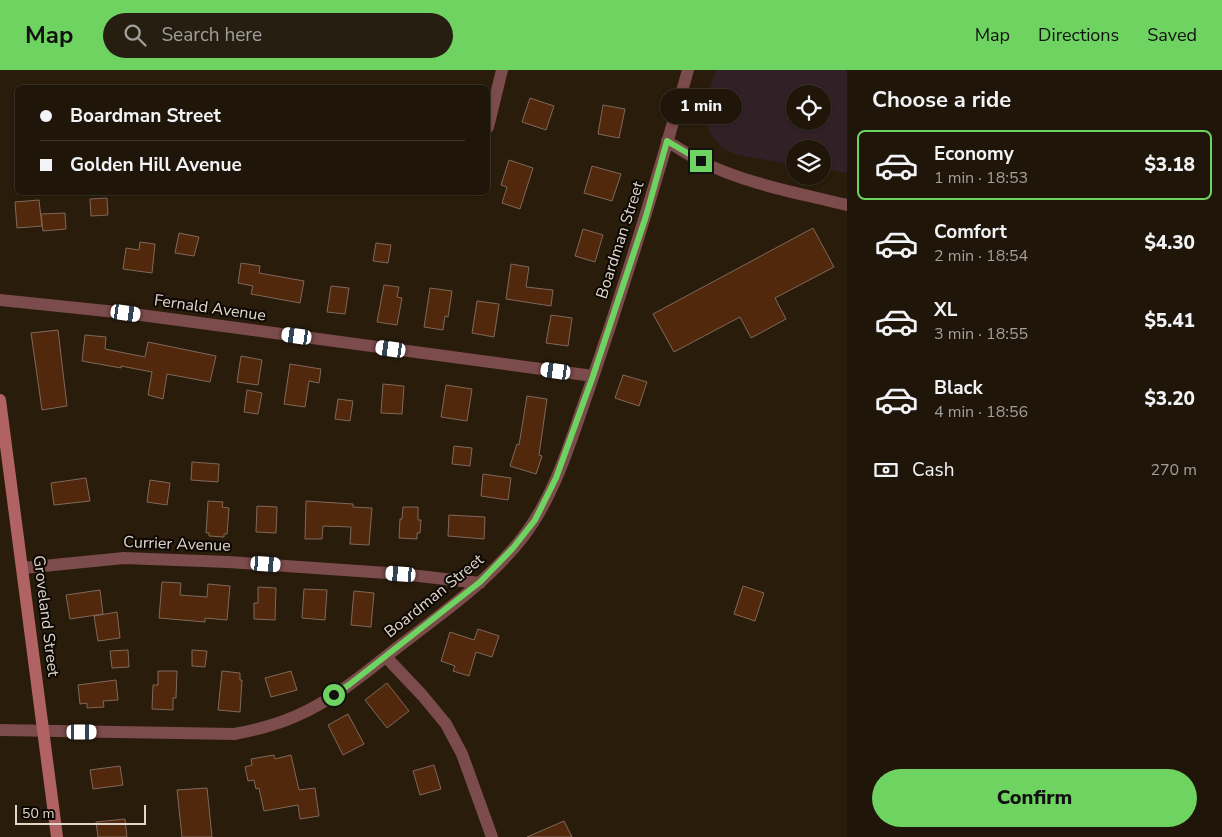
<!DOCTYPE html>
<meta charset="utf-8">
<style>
body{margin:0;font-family:"Nunito Sans",sans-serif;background:#271e12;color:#f1f3f6;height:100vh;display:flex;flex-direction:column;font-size:19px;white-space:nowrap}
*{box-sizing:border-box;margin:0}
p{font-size:16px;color:#a19f9c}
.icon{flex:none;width:28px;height:28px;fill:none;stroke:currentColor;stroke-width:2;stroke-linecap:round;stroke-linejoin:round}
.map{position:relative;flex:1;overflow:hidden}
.panel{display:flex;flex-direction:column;background:#1f1508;width:375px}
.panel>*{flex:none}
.banner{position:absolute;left:15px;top:15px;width:475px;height:110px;border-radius:8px;box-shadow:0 1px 4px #0004,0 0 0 1px #3c3429;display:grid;align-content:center;height:110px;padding:0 25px;background:#1f1508}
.buttons{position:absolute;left:786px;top:15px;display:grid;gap:10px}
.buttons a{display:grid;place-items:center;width:45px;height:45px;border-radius:50%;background:#1f1508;box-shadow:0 1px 4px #0004,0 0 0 1px #3c3429;font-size:25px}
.scale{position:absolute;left:15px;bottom:12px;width:131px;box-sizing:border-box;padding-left:5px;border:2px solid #e0d6cc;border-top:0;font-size:14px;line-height:18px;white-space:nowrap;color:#e0d6cc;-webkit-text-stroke:4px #0d0803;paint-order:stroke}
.end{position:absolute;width:22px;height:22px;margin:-11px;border:6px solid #6ed360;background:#111;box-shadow:0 0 0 2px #111}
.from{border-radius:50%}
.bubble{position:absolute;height:35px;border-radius:18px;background:#1f1508;box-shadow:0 1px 4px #0004,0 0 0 1px #3c3429;font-size:16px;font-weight:800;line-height:35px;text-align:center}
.car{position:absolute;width:15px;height:30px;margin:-15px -8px;border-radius:6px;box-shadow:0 0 4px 1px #0007;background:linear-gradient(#fff 24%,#345 0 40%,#fff 0 76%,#345 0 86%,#fff 0)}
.banner b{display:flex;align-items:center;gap:18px;height:48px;font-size:19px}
.banner b+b{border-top:1px solid #3c3429}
.banner i{width:12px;height:12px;background:#f1f3f6}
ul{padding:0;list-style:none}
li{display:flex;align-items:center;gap:15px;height:70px;margin:0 10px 8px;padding:0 15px;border:2px solid transparent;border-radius:8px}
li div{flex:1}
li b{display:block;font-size:19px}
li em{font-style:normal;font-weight:800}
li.on{border-color:#6ed360}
li>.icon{width:45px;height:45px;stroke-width:1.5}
h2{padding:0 25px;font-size:22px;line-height:60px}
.pay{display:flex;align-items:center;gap:12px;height:55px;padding:0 25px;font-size:19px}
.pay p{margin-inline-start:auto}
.cta{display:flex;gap:10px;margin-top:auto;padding:10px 25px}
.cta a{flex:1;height:58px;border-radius:30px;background:#6ed360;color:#111;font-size:20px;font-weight:800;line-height:58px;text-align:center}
header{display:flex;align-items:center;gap:30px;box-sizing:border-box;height:70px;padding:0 25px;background:#6ed360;color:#111}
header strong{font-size:24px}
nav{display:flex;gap:28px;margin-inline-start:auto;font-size:18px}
.search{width:350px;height:45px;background:#271e12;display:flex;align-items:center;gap:12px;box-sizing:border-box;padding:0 18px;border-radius:28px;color:#a19f9c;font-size:19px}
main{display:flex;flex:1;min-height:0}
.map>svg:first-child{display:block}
.education{fill:#322027;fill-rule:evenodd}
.building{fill:#51280c;stroke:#7f685a}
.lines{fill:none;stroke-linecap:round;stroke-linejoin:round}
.street{stroke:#7c4b4b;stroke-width:12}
.secondary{stroke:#b16363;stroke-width:12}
.route{stroke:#6ed360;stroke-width:6}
.labels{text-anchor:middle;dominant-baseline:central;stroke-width:4;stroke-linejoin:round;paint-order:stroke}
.street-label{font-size:16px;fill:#e0d6cc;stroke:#0d0803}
</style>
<header>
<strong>Map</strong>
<div class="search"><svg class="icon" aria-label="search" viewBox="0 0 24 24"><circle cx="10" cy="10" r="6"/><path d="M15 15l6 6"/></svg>Search here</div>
<nav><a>Map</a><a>Directions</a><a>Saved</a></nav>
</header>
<main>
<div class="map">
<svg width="847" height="767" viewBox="0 0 847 767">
<rect width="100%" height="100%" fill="#291c0b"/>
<path class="education" d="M 716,0 L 847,0 L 847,103 L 823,99 L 822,79 L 795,79 L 795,95 L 738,85 L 723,79 L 712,66 L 704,51 L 705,33 ZM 795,24 L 822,24 L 822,51 L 795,51 Z"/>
<path class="building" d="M 530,28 L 554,36 L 546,60 L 522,52 Z
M 603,35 L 625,39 L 619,68 L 598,64 Z
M 509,90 L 533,98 L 520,139 L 502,133 L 507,117 L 501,115 Z
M 592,96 L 621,104 L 612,131 L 584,123 Z
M 107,128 L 108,145 L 91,146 L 90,129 Z
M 39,130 L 42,156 L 17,158 L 15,132 Z
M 65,143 L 66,159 L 43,161 L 41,144 Z
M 813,158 L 834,197 L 775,228 L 786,249 L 751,268 L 740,247 L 674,282 L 653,244 Z
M 583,159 L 603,165 L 595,192 L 575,186 Z
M 179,163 L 199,167 L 194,186 L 175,183 Z
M 140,172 L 155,174 L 152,203 L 123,199 L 126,178 L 139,180 Z
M 376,173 L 391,175 L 388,193 L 373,191 Z
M 241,193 L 260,196 L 259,203 L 304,211 L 300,233 L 251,224 L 253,216 L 238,213 Z
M 511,194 L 529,197 L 526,217 L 553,220 L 551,236 L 506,229 Z
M 384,215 L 399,217 L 397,227 L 402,228 L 397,255 L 377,252 Z
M 331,216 L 349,218 L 345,244 L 327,242 Z
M 430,218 L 452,221 L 448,247 L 445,246 L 443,260 L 424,257 Z
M 477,231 L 499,234 L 494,267 L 472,263 Z
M 551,245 L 572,248 L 568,276 L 546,273 Z
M 58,260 L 67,336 L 42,340 L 31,263 Z
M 85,265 L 106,267 L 105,279 L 145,287 L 148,272 L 216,286 L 210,312 L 167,304 L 163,329 L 148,325 L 152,302 L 121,296 L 121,298 L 82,291 Z
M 241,286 L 262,290 L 258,315 L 237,312 Z
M 290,294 L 321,299 L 319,313 L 309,311 L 305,337 L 284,334 Z
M 623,305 L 647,312 L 639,336 L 615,328 Z
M 383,314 L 404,316 L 402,344 L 381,343 Z
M 446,315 L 472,319 L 467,351 L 441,347 Z
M 247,320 L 262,323 L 258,344 L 244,342 Z
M 527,326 L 547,329 L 539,385 L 542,386 L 536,404 L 510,396 L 517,374 L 519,375 Z
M 338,329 L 353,331 L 350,351 L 335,349 Z
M 454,376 L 472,378 L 470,396 L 452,394 Z
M 192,392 L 219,394 L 218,412 L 191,410 Z
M 483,404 L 511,408 L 508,430 L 481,426 Z
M 86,408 L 90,431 L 54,435 L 51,413 Z
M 150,410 L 170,413 L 167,435 L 147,432 Z
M 208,431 L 223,432 L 222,437 L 229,438 L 227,464 L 224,464 L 224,467 L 209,466 L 209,463 L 206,463 Z
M 306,431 L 353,434 L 353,437 L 372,438 L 369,475 L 350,474 L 351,457 L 323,456 L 322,469 L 305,469 Z
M 257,436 L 277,437 L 276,463 L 256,462 Z
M 403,437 L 418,437 L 418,450 L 421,450 L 420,463 L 417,463 L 417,469 L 399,468 L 400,449 L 402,449 Z
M 449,445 L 485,447 L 484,469 L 448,466 Z
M 162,512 L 181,513 L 180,525 L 207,527 L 208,514 L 230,516 L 227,550 L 205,548 L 205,552 L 159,548 Z
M 743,516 L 764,523 L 755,551 L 734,544 Z
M 258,517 L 276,518 L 275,550 L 254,549 L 254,533 L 258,533 Z
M 304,519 L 327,520 L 325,550 L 302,548 Z
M 100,520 L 103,544 L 70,549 L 66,525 Z
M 354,521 L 374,523 L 371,557 L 351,555 Z
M 117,542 L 120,568 L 98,571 L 94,546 Z
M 478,559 L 499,566 L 492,587 L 476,582 L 469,606 L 453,601 L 455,596 L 441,591 L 450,562 L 474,570 Z
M 128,580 L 129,597 L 112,598 L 110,581 Z
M 192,580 L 207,581 L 205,597 L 192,596 Z
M 158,601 L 177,601 L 176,628 L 173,628 L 173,640 L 152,639 L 153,615 L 158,615 Z
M 222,601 L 240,603 L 240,610 L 242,610 L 240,642 L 218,640 Z
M 291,601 L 297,620 L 271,627 L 265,608 Z
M 116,610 L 118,630 L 103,631 L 104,637 L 87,638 L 87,633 L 80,634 L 78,615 Z
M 387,613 L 409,641 L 387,658 L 365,630 Z
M 348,644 L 364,674 L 343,685 L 328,655 Z
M 274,685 L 275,689 L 291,685 L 299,720 L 315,718 L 319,746 L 300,749 L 298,735 L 264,741 L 259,718 L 256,719 L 254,710 L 248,711 L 245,697 L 252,695 L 251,689 Z
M 434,695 L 441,719 L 420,725 L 413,701 Z
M 120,696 L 123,715 L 93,719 L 90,700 Z
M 207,718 L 212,767 L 182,767 L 177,720 Z
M 125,749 L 127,767 L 98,767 L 96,752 Z
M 564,751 L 572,767 L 527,767 Z"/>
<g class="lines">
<path class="street" d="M 488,57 L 502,0
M 667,71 C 678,78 689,85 700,91 C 746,114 798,123 847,135
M 0,230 L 126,243 L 593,306
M 23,498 L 124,488 L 228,492 L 401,504 L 480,513
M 386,587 L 422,625 L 446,654 L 462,684 L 492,767
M 0,660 L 234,664 C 256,660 276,655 296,646 C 334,630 366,602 398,577 C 442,543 489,511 523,467 C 556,424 571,369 589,319 C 625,214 658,107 688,0"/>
<path class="secondary" d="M 0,330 L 57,767"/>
</g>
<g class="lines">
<path class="route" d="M 334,625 L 350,614 L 480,512 L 513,478 L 535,450 L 556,408 L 593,306 L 646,146 L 667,71 L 701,91"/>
</g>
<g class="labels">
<g class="street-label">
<text transform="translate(620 170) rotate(-72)">Boardman Street</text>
<text transform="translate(210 238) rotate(8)">Fernald Avenue</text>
<text transform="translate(177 474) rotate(2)">Currier Avenue</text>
<text transform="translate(434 526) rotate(-39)">Boardman Street</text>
<text transform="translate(46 546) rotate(83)">Groveland Street</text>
</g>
</g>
</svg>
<div class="buttons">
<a><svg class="icon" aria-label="locate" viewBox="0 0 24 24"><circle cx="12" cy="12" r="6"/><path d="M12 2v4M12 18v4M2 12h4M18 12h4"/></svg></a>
<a><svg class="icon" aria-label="layers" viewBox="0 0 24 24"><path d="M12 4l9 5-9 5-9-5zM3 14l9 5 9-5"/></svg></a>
</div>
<div class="scale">50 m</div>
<i class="end from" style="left:334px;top:625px"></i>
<i class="end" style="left:701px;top:91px"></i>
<div class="bubble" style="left:660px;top:19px;width:82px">1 min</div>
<i class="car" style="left:126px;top:243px;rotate:98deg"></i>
<i class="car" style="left:297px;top:266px;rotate:278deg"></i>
<i class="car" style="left:391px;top:279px;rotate:278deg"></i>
<i class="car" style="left:556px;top:301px;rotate:278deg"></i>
<i class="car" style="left:266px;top:494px;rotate:94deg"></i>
<i class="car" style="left:401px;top:504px;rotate:274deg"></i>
<i class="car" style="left:82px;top:662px;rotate:90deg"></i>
<div class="banner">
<b><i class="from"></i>Boardman Street</b>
<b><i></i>Golden Hill Avenue</b>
</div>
</div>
<section class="panel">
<h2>Choose a ride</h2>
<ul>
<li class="on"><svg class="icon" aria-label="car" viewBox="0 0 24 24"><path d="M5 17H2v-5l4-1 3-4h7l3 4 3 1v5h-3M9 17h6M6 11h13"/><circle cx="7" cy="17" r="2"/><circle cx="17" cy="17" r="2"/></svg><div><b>Economy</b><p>1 min · 18:53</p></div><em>$3.18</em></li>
<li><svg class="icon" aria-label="car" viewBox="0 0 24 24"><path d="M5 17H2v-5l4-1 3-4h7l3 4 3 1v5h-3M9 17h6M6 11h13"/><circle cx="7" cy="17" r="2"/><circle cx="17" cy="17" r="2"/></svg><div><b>Comfort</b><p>2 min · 18:54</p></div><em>$4.30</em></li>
<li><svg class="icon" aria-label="car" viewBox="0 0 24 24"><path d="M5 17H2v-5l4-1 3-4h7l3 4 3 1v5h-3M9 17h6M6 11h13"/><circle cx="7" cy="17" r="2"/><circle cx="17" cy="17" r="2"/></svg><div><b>XL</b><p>3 min · 18:55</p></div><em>$5.41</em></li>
<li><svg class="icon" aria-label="car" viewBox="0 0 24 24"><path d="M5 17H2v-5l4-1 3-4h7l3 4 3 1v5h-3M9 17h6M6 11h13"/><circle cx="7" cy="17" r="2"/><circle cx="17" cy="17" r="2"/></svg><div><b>Black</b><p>4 min · 18:56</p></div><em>$3.20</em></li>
</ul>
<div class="pay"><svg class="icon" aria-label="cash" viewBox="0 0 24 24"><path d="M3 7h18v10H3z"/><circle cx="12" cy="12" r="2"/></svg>Cash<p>270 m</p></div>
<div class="cta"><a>Confirm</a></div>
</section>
</main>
